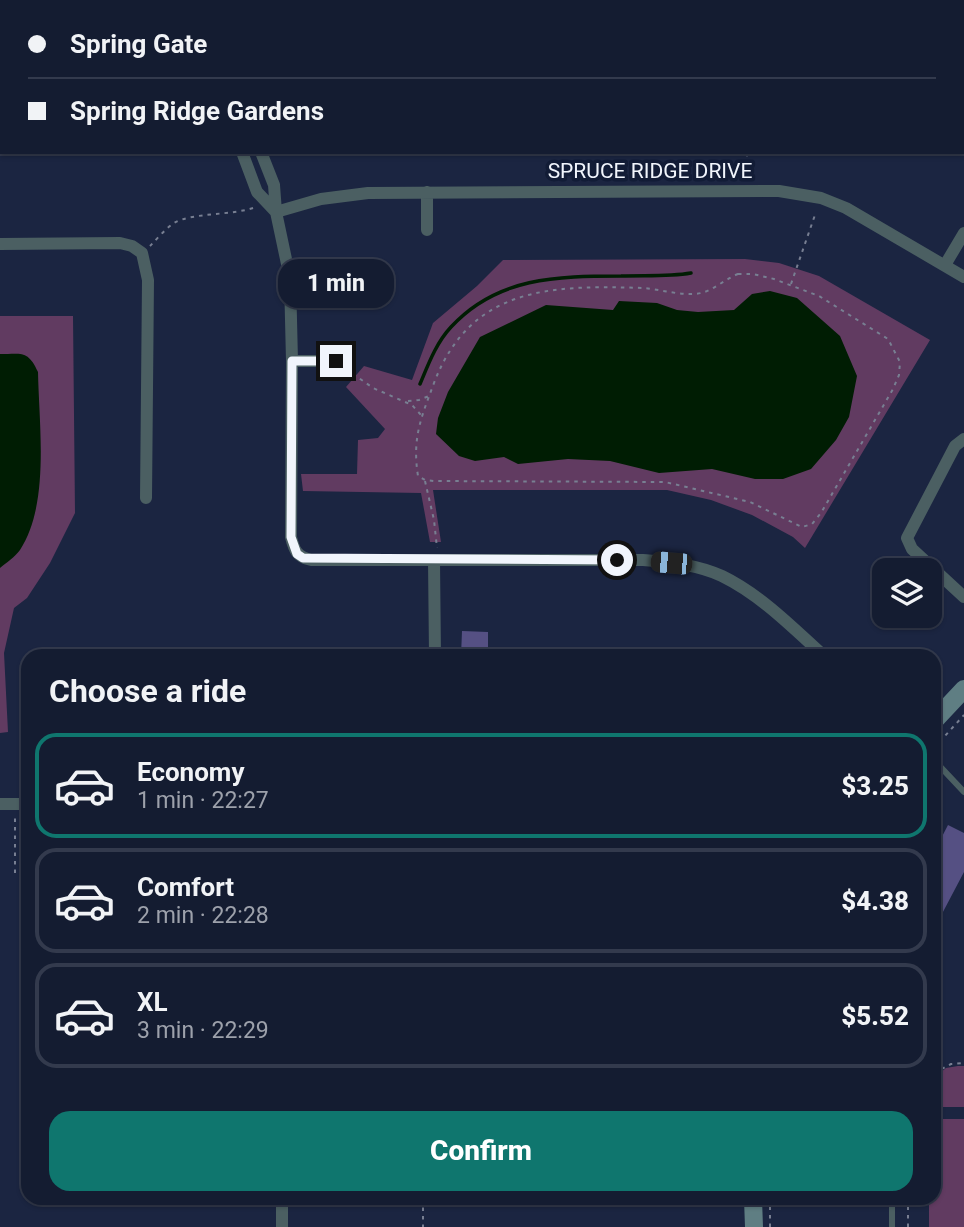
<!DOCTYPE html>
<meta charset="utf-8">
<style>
body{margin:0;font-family:Roboto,sans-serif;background:#1d2539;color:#f1f3f6;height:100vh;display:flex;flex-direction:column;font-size:26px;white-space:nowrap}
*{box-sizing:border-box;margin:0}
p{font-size:23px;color:#9da1ab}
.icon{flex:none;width:38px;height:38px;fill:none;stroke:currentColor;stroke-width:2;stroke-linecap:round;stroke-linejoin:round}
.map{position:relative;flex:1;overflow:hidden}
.sheet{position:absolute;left:21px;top:649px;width:920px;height:556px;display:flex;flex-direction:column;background:#141c31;border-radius:21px;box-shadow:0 2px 5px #0004,0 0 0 2px #333a4d}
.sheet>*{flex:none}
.hud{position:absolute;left:0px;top:0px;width:964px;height:154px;box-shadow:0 2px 5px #0004,0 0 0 2px #333a4d;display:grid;align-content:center;height:154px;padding:0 28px;background:#141c31}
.tools{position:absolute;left:872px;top:558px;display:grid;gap:14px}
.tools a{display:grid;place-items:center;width:70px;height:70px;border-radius:14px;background:#141c31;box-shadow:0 2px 5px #0004,0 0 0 2px #333a4d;font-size:35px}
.end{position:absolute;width:32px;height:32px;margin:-16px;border:9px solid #f1f5fc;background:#111;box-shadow:0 0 0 4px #111}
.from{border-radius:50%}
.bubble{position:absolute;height:49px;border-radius:21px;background:#141c31;box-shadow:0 2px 5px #0004,0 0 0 2px #333a4d;font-size:23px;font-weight:800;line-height:49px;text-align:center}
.car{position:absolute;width:21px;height:42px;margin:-21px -10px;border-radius:9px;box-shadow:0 0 5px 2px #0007;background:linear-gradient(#222 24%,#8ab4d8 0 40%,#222 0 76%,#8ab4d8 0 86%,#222 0)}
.hud b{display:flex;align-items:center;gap:24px;height:66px;font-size:26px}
.hud b+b{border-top:2px solid #333a4d}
.hud i{width:18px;height:18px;background:#f1f3f6}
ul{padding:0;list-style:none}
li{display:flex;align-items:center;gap:21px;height:105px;margin:0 14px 10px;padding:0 14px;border:4px solid #333a4d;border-radius:21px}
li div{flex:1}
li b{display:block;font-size:26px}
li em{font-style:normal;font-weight:800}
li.current{border-color:#0f766e}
li>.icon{width:63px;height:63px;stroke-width:1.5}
h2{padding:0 28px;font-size:32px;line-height:84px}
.button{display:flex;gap:14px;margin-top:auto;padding:14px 28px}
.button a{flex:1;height:80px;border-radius:21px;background:#0f766e;color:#fff;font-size:28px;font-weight:800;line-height:80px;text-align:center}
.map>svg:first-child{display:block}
.green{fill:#613b61}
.water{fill:#001d03}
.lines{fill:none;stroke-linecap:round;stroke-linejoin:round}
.stream{stroke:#001d03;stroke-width:3.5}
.building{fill:#555083}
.path{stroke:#787f92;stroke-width:2;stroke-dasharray:3.5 5;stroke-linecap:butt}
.lane{stroke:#4b5f62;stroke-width:6}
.street{stroke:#4b5f62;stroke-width:12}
.secondary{stroke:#5f7e83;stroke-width:18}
.route{stroke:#f1f5fc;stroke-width:9}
.labels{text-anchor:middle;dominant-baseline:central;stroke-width:7;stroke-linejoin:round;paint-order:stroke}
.street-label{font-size:21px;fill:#f1f5fc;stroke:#121c36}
</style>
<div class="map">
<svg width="964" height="1227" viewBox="0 0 964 1227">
<rect width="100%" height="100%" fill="#1b2541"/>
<path class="green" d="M 745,259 L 779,263 L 819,276 L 930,340 L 805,548 L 793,537 L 752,515 L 711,500 L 667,490 L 433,490 L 441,542 L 430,542 L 421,493 L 303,491 L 301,474 L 357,474 L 358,440 L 378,438 L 385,429 L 346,387 L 364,366 L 412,380 L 433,323 L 477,286 L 503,260 Z
M 0,316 L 73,316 L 75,513 L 50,563 L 27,598 L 14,608 L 4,653 L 8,732 L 0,733 Z
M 958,1066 L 964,1066 L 964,1107 L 935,1107 L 935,1077 L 946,1068 Z
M 935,1119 L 964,1119 L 964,1227 L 929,1227 L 929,1199 L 934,1199 Z"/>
<path class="water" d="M 770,291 L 797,298 L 840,336 L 857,376 L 849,417 L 836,440 L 811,469 L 783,479 L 755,479 L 712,469 L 659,473 L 610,461 L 568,459 L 518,464 L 504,457 L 475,461 L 459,456 L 436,434 L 438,418 L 448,392 L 480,337 L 546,305 L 613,310 L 619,301 L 657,303 L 677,310 L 698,312 L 734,310 L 752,294 Z
M 0,354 C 22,354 28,350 38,372 C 39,425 50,504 20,550 C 15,557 6,563 0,568 Z"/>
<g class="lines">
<path class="stream" d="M 420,384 C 428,365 436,343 451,327 C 497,277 557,276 621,276 C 644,275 668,277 691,273"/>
</g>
<path class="building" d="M 462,631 L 488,632 L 488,647 L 484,647 L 484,656 L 461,656 Z
M 948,825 L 964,833 L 964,872 L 934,929 L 934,852 Z"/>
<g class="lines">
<path class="path" d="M 305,2 L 309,0
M 962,108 L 964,108
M 733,178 L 749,152
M 150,246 C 157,239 165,229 174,223 C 193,212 232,216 256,207
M 738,274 L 753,274 L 774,279 L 819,296 L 888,339 L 900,362 L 899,375 L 893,389 L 821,513 L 812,524 L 802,527 L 750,502 L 665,482 L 434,481 L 425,480 L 418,476 C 412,438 421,418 434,383 C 471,286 552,285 642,288 C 661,289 683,297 701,293 C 714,290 725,279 738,274 Z
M 791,284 L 816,212
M 346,369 L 373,388 L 412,405 L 421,415
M 408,401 L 419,400 L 429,396
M 425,481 L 434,520 L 437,548
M 934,748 L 964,715
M 15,873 L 15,814
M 934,1073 L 951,1064 L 964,1063
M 423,1199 L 423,1227
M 770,1227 L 770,1199
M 908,1227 L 908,1199"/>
<path class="lane" d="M 934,760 L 964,792
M 892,1199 L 892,1227"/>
<path class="street" d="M 179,0 L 180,2
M 604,2 L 606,0
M 874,2 L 877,0
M 242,152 L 257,192 L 276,212
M 261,152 L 274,185 L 276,212 L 290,278 L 292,361 L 291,537 C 294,550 297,557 311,560 L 643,560 C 670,562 698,565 722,576 C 761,595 793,628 824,656
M 276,212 L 321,199 L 368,193 L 779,191 L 821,198 L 846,208 L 964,277
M 427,230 L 427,192
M 0,244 L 120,243 L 132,246 L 142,253 L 148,280 L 146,498
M 945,265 L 964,233
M 292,361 L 336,361
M 964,439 L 955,446 L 907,538 L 912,549 L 964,597
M 434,561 L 435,656
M 0,804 L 28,804
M 282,1227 L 282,1199"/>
<path class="secondary" d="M 334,2 L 337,0
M 0,82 L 2,82
M 934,721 L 964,689
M 753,1199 L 754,1227"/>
</g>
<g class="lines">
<path class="route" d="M 336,361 L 292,361 L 291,537 L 297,554 L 303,558 L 617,560"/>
</g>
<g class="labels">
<g class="street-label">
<text x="650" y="171">SPRUCE RIDGE DRIVE</text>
</g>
</g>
</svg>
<div class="tools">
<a><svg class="icon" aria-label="layers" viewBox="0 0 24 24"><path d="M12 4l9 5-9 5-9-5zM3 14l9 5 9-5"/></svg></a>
</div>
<i class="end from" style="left:617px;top:560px"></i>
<i class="end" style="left:336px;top:361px"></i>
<div class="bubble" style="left:278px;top:259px;width:116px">1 min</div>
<i class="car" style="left:671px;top:563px;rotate:275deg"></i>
<div class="hud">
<b><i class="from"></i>Spring Gate</b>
<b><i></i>Spring Ridge Gardens</b>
</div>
<section class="sheet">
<h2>Choose a ride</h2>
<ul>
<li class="current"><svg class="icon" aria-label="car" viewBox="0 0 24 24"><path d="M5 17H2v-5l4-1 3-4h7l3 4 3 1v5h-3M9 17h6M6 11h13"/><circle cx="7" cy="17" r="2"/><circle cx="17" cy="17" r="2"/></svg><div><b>Economy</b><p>1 min · 22:27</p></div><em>$3.25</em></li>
<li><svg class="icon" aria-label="car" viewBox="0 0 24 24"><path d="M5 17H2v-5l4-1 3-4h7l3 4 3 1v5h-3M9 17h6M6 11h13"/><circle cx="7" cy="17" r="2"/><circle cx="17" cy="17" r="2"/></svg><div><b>Comfort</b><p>2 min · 22:28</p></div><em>$4.38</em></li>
<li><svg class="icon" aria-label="car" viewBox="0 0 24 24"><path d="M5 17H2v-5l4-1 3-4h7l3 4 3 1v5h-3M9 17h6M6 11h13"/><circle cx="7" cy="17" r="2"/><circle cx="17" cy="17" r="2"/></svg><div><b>XL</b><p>3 min · 22:29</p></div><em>$5.52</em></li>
</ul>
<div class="button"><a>Confirm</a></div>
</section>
</div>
